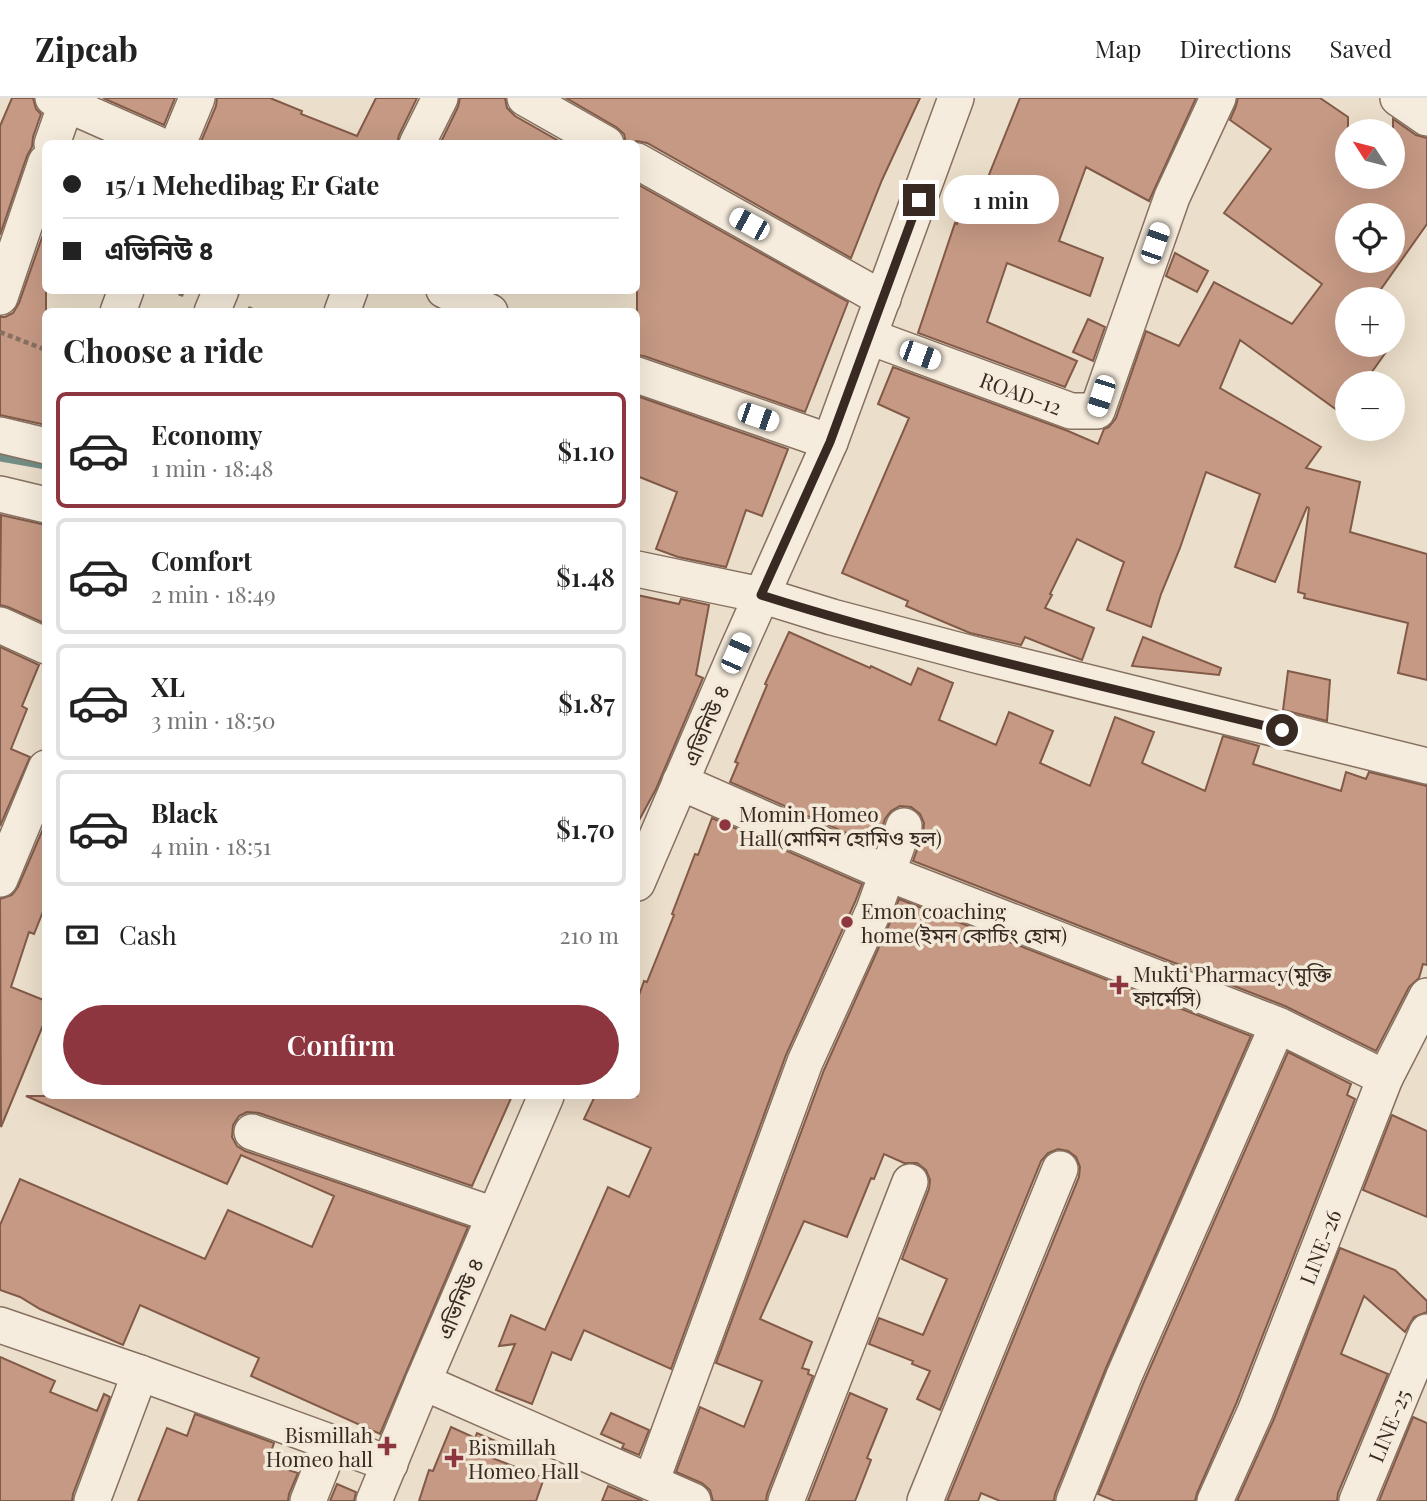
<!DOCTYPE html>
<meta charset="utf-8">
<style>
body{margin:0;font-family:"Playfair Display","Noto Sans Bengali",serif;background:#f6f6f6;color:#222;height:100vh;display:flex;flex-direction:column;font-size:26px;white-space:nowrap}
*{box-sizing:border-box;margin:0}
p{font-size:23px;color:#767676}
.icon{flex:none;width:38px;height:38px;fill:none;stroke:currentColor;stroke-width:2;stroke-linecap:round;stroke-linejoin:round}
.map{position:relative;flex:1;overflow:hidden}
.sheet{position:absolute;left:42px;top:210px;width:598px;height:791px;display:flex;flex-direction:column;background:#fff;border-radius:10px;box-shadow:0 7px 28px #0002}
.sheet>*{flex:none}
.top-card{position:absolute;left:42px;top:42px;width:598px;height:154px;border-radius:10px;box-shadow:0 7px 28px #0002;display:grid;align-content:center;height:154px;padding:0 21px;background:#fff}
.needle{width:46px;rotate:306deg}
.tools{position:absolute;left:1335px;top:21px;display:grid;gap:14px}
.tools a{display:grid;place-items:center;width:70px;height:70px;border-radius:50%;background:#fff;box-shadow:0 7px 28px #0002;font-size:35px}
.end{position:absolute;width:32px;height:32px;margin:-16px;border:9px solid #382a22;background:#fff;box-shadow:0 0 0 4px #fff}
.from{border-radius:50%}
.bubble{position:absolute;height:49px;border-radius:24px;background:#fff;box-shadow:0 7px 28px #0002;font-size:23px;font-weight:600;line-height:49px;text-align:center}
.car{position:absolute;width:21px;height:42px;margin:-21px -10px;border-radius:9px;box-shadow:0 0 5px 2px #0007;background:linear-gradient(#fff 24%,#345 0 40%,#fff 0 76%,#345 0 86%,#fff 0)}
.top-card b{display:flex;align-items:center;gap:24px;height:66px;font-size:26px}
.top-card b+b{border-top:2px solid #e0e0e0}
.top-card i{width:18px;height:18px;background:#222}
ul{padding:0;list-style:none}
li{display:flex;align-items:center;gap:21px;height:116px;margin:0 14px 10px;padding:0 7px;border:4px solid #e0e0e0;border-radius:10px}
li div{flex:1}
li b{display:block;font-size:26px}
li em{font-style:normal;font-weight:600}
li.active{border-color:#8e3640}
li>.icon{width:63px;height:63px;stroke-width:1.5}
h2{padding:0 21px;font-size:32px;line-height:84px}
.pay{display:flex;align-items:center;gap:18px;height:77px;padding:0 21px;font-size:26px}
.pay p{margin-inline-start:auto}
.action{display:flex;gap:14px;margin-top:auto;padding:14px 21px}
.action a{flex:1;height:80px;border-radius:42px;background:#8e3640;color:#fff;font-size:28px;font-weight:600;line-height:80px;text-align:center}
header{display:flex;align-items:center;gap:42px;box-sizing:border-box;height:98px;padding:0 35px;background:#fff;border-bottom:2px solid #e0e0e0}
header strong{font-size:33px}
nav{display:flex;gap:38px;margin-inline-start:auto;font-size:24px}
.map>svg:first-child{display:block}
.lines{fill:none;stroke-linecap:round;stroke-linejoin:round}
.stream{stroke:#718d84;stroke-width:9}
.building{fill:#c59984;stroke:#825a48;stroke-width:2;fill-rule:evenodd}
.minor-casing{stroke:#867060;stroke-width:38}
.path{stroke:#867060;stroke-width:4.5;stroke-dasharray:5 3.5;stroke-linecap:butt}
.minor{stroke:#f6ecdd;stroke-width:35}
.route{stroke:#382a22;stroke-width:9}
.poi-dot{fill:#8e3640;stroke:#f3e9d9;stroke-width:2.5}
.labels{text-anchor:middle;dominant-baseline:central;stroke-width:7;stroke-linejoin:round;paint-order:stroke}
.street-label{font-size:21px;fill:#382a22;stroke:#f3e9d9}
.poi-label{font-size:21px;fill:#382a22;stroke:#f3e9d9;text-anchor:start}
</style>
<header>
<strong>Zipcab</strong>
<nav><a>Map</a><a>Directions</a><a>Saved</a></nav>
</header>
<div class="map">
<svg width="1427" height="1403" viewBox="0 0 1427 1403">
<rect width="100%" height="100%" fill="#ebdeca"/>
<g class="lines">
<path class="stream" d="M 0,359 L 46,367"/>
</g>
<path class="building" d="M 12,0 L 33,0 L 36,11 L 41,16 L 33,39 L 32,49 L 27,58 L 0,137 L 0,28 Z
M 103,0 L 175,0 L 164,27 Z
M 217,0 L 270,0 L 302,13 L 301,16 L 357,38 L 376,0 L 417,0 L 399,37 L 397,46 L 200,46 L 216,8 Z
M 460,0 L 505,0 L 507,10 L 515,18 L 564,46 L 440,46 L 458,9 Z
M 566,0 L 920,0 L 882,82 L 851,160 L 647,45 L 637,43 L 626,46 L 624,36 L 616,29 Z
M 1020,0 L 1196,0 L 1149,103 L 1086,69 L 1059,143 L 1103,160 L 1090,198 L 1007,165 L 987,224 L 1077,263 L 1065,289 L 918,235 L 955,125 L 957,126 L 970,90 L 982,94 Z
M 1238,0 L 1320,0 L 1348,19 L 1348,79 L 1393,79 L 1393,21 L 1416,37 L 1427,40 L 1427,126 L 1374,201 L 1348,201 L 1348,247 L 1391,247 L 1364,285 L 1348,285 L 1348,320 L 1240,242 L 1220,290 L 1321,349 L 1306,370 L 1360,384 L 1350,434 L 1427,456 L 1427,582 L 1398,575 L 1408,525 L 1304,500 L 1305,496 L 1298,494 L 1309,410 L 1307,409 L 1275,484 L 1235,469 L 1260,396 L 1206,374 L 1180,450 L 1161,496 L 1151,529 L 1107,512 L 1124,464 L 1077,441 L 1050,496 L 1052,497 L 1045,510 L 1094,530 L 1082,562 L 1025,539 L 1021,547 L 970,535 L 906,508 L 908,503 L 842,475 L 909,320 L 878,306 L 893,269 L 1068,333 L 1098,346 L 1104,331 L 1109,329 L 1116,320 L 1146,233 L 1179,248 L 1214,184 L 1292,226 L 1322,186 L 1224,115 L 1271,51 L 1230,22 L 1236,8 ZM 1348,117 L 1393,117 L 1393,163 L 1348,163 Z
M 637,86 L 848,204 L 805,314 L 644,258 L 637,257 Z
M 46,128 L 46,327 L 0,317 L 0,219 L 5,219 L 13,215 L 19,205 Z
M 1175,155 L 1208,173 L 1197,194 L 1166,178 Z
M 1088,221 L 1105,229 L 1093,263 L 1073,254 Z
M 637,298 L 788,351 L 762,418 L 746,412 L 726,469 L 678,459 L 656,451 L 677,394 L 637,378 Z
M 1,417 L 46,427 L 46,526 L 8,509 L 0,507 Z
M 637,497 L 679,506 L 681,501 L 709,507 L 696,577 L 703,580 L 656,691 L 637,726 Z
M 789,534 L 870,570 L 871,568 L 911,587 L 918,570 L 953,585 L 939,622 L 996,647 L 1009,614 L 1053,633 L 1040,665 L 1090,688 L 1115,619 L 1154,634 L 1142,665 L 1205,693 L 1223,638 L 1259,648 L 1253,666 L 1341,693 L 1346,674 L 1366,681 L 1369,674 L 1427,688 L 1427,867 L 1423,866 L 1419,880 L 1409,889 L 1376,953 L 1285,908 L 913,763 L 923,735 L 924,725 L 920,716 L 911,709 L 900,708 L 891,713 L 885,721 L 876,748 L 730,684 L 738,665 L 735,664 L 767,587 L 765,586 Z
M 1143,539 L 1221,570 L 1219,577 L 1132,568 Z
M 0,549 L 39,567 L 22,608 L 27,611 L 11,651 L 30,659 L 0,728 Z
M 1288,573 L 1330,582 L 1327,623 L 1283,612 Z
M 712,720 L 862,786 L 855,804 L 786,957 L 671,1271 L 584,1232 L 571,1262 L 552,1254 L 532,1306 L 496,1292 L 515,1246 L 499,1248 L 511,1217 L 545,1232 L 608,1089 L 629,1099 L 651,1050 L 584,1021 L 595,998 L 637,998 L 637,903 L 644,883 L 647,884 L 674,817 L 672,816 L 695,756 L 698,757 Z
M 46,724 L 46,806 L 34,836 L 29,834 L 11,889 L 46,903 L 46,920 L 1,1029 L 0,801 L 12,797 L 18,789 Z
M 899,801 L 1251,938 L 1106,1270 L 1055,1396 L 1054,1403 L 1000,1403 L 981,1395 L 978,1403 L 947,1403 L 1079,1079 L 1080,1069 L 1076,1059 L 1068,1053 L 1058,1051 L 1048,1055 L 1041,1063 L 940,1312 L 917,1301 L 930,1273 L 912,1266 L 913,1263 L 869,1246 L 879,1220 L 923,1237 L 947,1181 L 902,1161 L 929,1091 L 930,1082 L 926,1072 L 917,1065 L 904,1065 L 884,1056 L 874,1081 L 871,1080 L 847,1139 L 804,1123 L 760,1221 L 812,1244 L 802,1270 L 809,1272 L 808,1276 L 813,1278 L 767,1396 L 766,1403 L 713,1403 L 710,1392 L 702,1385 L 676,1374 L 700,1309 L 744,1329 L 762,1283 L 716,1265 L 824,972 L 892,820 Z
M 1288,954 L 1351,986 L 1347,997 L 1355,1001 L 1236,1306 L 1197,1395 L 1195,1403 L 1115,1403 L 1098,1396 L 1143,1286 Z
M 26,998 L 512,998 L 472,1088 L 259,1015 L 247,1014 L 239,1018 L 233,1027 L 232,1039 L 237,1048 L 245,1053 L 468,1129 L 380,1336 L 251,1278 L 259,1260 L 140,1207 L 123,1247 L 40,1211 L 20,1199 L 0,1192 L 0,1127 L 20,1081 L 205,1161 L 228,1112 L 312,1149 L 334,1098 L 241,1057 L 227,1086 Z
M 1392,1017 L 1427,1033 L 1427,1119 L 1363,1092 Z
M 1340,1150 L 1395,1172 L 1427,1203 L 1427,1214 L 1414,1219 L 1405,1234 L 1364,1198 L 1341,1256 L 1388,1276 L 1338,1395 L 1337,1403 L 1237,1403 L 1274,1321 Z
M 0,1259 L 55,1283 L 50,1294 L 97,1313 L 104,1296 L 110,1299 L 73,1396 L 72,1403 L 0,1403 Z
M 850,1295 L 887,1311 L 867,1360 L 871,1362 L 855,1403 L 808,1403 Z
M 611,1315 L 649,1332 L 639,1357 L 622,1350 L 624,1346 L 601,1336 Z
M 195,1316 L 274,1345 L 267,1365 L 298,1375 L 289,1396 L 288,1403 L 138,1403 L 167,1330 L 187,1338 Z
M 1413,1319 L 1427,1325 L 1427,1403 L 1379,1403 Z
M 451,1329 L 475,1340 L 477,1335 L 498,1344 L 492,1360 L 544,1380 L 536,1403 L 419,1403 L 429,1372 L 433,1373 Z
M 337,1386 L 356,1394 L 354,1403 L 330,1403 Z
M 608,1388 L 643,1403 L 602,1403 Z"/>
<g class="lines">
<defs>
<g id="minor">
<path d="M 53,0 L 157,46"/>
<path d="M 525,0 L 606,46"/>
<path d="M 1398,0 L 1427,20"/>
<path d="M 52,46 L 66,6"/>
<path d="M 178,46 L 197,0"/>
<path d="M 417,46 L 440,0"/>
<path d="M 637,63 L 883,201"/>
<path d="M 444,192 L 490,214"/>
<path d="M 0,199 L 46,64"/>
<path d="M 118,214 L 126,192"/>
<path d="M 212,214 L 221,192"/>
<path d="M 342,214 L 350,192"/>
<path id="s1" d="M 870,239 L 1071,313 L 1097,313 L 1172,99 L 1218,0"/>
<path d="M 637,277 L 830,344"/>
<path d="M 0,337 L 46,348"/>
<path d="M 0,396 L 46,407"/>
<path d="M 637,471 L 761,497 L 832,519 L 976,557 L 1427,668"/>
<path d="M 0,527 L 46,548"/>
<path d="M 680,684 L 887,775 L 1278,927 L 1385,980"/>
<path d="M 0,781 L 46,670"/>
<path d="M 637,785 L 736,555 L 830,344 L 956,0"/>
<path d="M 252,1034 L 494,1117"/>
<path d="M 0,1227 L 140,1275 L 390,1366"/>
<path d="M 423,1284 L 693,1403"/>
<path d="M 651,1384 L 805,964 L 874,812 L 904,728"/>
<path d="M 92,1403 L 140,1275"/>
<path d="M 308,1403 L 331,1345"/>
<path d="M 374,1403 L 423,1284 L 546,998"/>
<path d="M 786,1403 L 910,1084"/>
<path d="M 925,1403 L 1060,1071"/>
<path d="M 1074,1403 L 1124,1278 L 1273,938"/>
<path id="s2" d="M 1215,1403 L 1255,1314 L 1385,980 L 1427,898"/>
<path id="s3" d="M 1357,1403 L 1427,1234"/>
</g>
</defs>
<use href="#minor" class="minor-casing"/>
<path class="path" d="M 171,192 L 184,197
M 248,210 L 257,214
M 0,234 L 46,252"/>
<use href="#minor" class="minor"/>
</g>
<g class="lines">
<path class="route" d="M 919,102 L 830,344 L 761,497 C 932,551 1108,589 1282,632"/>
</g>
<g class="poi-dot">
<circle cx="725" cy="727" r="7"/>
<circle cx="847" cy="824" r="7"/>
<path d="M1115.5 876.5h7v7h7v7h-7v7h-7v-7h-7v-7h7z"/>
<path d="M383.5 1337.5h7v7h7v7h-7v7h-7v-7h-7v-7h7z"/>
<path d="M450.5 1349.5h7v7h7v7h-7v7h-7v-7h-7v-7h7z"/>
</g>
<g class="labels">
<g class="street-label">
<text stroke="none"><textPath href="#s1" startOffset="161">ROAD-12</textPath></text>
<text transform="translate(705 627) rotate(-67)">এভিনিউ ৪</text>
<text stroke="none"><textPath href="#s2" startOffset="275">LINE-26</textPath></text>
<text transform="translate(459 1200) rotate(-67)">এভিনিউ ৪</text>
<text stroke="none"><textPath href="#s3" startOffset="82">LINE-25</textPath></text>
</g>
<g class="poi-label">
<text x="739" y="715">Momin Homeo<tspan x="739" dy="24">Hall(মোমিন হোমিও হল)</tspan></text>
<text x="861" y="812">Emon coaching<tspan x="861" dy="24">home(ইমন কোচিং হোম)</tspan></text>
<text x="1133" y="875">Mukti Pharmacy(মুক্তি<tspan x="1133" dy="24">ফার্মেসি)</tspan></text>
<text x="373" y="1336" text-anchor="end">Bismillah<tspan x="373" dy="24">Homeo hall</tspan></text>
<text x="468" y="1348">Bismillah<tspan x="468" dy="24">Homeo Hall</tspan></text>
</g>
</g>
</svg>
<div class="tools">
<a><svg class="needle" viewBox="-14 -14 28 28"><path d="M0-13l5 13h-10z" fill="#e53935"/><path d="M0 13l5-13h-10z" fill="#767676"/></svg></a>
<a><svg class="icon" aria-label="locate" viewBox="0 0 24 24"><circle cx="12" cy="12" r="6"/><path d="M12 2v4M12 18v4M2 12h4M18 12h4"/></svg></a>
<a>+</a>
<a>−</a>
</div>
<i class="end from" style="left:1282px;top:632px"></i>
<i class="end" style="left:919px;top:102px"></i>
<div class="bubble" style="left:943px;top:77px;width:116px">1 min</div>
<i class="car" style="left:749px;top:126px;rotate:299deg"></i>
<i class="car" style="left:1155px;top:145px;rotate:19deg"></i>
<i class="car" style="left:920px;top:257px;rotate:110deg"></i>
<i class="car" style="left:1101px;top:298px;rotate:198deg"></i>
<i class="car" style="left:758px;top:319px;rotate:109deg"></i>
<i class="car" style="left:736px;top:555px;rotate:24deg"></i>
<div class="top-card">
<b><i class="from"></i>15/1 Mehedibag Er Gate</b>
<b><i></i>এভিনিউ ৪</b>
</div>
<section class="sheet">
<h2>Choose a ride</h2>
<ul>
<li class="active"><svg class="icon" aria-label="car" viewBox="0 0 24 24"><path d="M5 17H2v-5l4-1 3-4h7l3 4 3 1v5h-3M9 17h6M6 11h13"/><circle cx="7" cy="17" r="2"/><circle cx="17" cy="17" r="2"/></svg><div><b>Economy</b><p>1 min · 18:48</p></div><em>$1.10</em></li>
<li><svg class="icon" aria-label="car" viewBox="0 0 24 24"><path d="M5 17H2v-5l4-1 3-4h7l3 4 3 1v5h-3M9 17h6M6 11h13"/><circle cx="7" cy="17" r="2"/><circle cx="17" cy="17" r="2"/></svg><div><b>Comfort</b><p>2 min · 18:49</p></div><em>$1.48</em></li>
<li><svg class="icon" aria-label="car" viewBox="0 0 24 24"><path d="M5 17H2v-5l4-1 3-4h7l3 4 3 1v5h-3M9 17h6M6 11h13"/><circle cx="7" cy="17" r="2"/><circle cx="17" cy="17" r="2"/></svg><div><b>XL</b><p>3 min · 18:50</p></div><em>$1.87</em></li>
<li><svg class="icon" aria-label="car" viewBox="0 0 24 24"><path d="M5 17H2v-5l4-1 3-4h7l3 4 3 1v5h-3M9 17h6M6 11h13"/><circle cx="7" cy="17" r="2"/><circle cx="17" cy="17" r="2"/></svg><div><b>Black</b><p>4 min · 18:51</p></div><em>$1.70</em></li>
</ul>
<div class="pay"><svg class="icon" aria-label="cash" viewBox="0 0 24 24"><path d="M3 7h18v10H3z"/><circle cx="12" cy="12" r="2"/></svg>Cash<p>210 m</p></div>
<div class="action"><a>Confirm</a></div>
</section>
</div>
